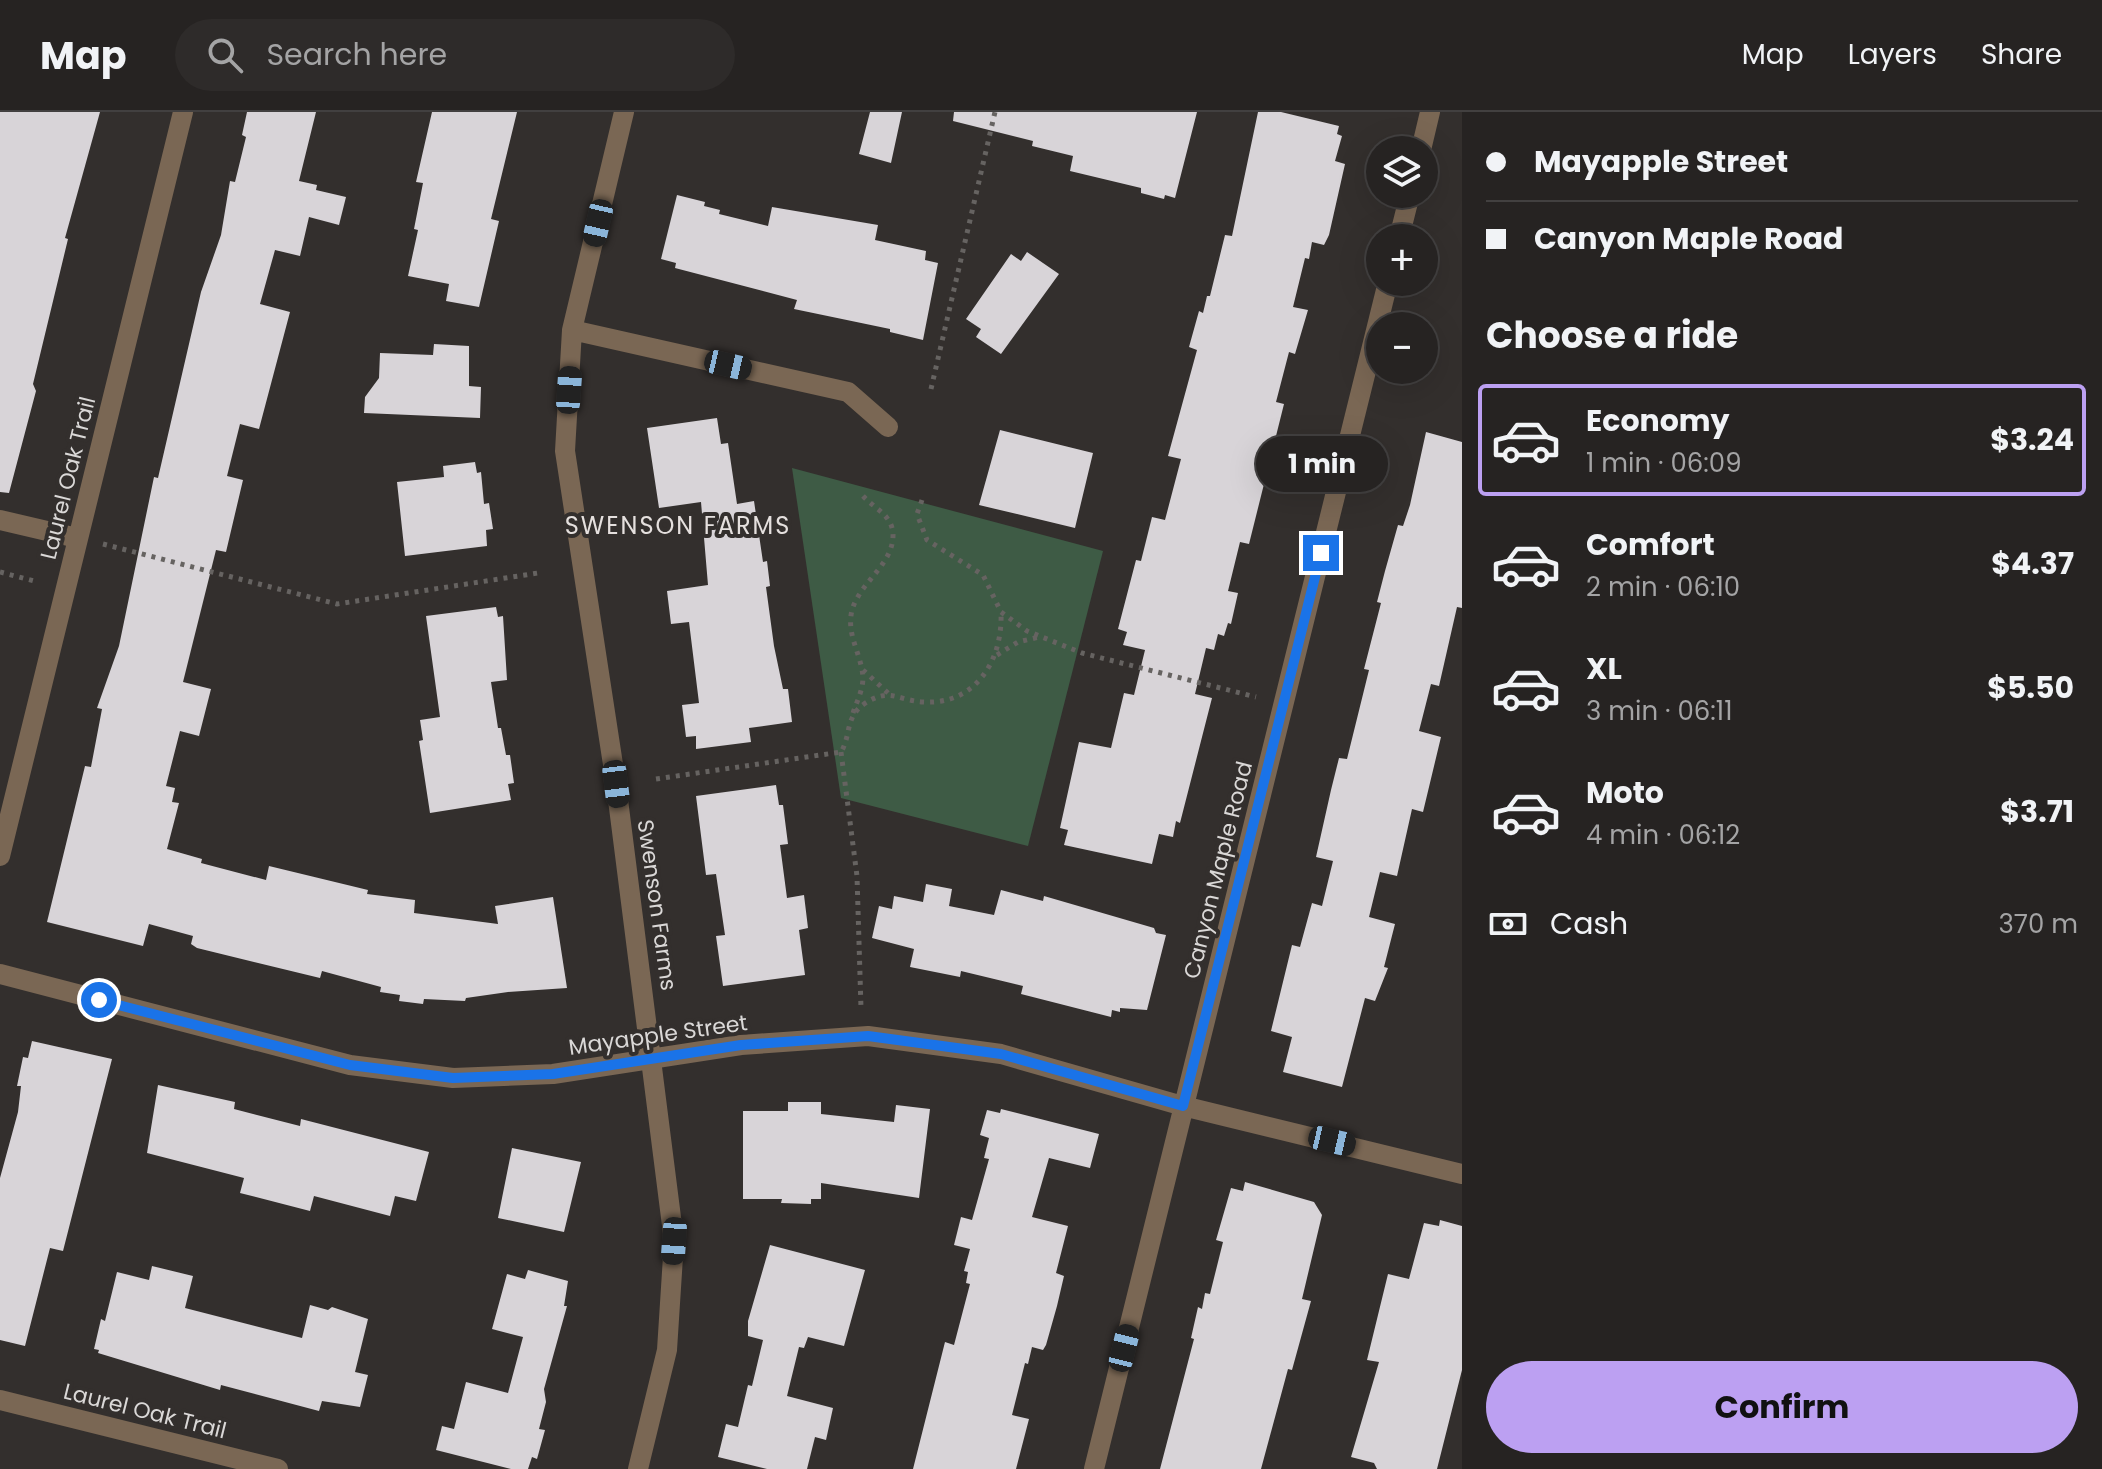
<!DOCTYPE html>
<meta charset="utf-8">
<style>
body{margin:0;font-family:Poppins,sans-serif;background:#2e2b2a;color:#f1f3f6;height:100vh;display:flex;flex-direction:column;font-size:30px;white-space:nowrap}
*{box-sizing:border-box;margin:0}
p{font-size:26px;color:#a4a4a5}
.icon{flex:none;width:44px;height:44px;fill:none;stroke:currentColor;stroke-width:2;stroke-linecap:round;stroke-linejoin:round}
.map{position:relative;flex:1;overflow:hidden}
.sheet{display:flex;flex-direction:column;background:#262322;width:640px}
.sheet>*{flex:none}
.guide{display:grid;align-content:center;height:176px;padding:0 24px;background:#262322}
.buttons{position:absolute;left:1366px;top:24px;display:grid;gap:16px}
.buttons a{display:grid;place-items:center;width:72px;height:72px;border-radius:50%;background:#262322;box-shadow:0 8px 32px #0002,0 0 0 2px #424040;font-size:40px}
.end{position:absolute;width:36px;height:36px;margin:-18px;border:10px solid #1a73e8;background:#fff;box-shadow:0 0 0 4px #fff}
.from{border-radius:50%}
.bubble{position:absolute;height:56px;border-radius:28px;background:#262322;box-shadow:0 8px 32px #0002,0 0 0 2px #424040;font-size:26px;font-weight:700;line-height:56px;text-align:center}
.car{position:absolute;width:24px;height:48px;margin:-24px -12px;border-radius:10px;box-shadow:0 0 6px 2px #0007;background:linear-gradient(#222 24%,#8ab4d8 0 40%,#222 0 76%,#8ab4d8 0 86%,#222 0)}
.guide b{display:flex;align-items:center;gap:28px;height:76px;font-size:30px}
.guide b+b{border-top:2px solid #424040}
.guide i{width:20px;height:20px;background:#f1f3f6}
ul{padding:0;list-style:none}
li{display:flex;align-items:center;gap:24px;height:112px;margin:0 16px 12px;padding:0 8px;border:4px solid transparent;border-radius:8px}
li div{flex:1}
li b{display:block;font-size:30px}
li em{font-style:normal;font-weight:700}
li.on{border-color:#bca0f2}
li>.icon{width:72px;height:72px;stroke-width:1.5}
h2{padding:0 24px;font-size:36px;line-height:96px}
.pay{display:flex;align-items:center;gap:20px;height:88px;padding:0 24px;font-size:30px}
.pay p{margin-inline-start:auto}
.button{display:flex;gap:16px;margin-top:auto;padding:16px 24px}
.button a{flex:1;height:92px;border-radius:48px;background:#bca0f2;color:#111;font-size:32px;font-weight:700;line-height:92px;text-align:center}
header{display:flex;align-items:center;gap:48px;box-sizing:border-box;height:112px;padding:0 40px;background:#262322;border-bottom:2px solid #424040}
header strong{font-size:38px}
nav{display:flex;gap:44px;margin-inline-start:auto;font-size:28px}
.search{width:560px;height:72px;background:#2e2b2a;display:flex;align-items:center;gap:20px;box-sizing:border-box;padding:0 28px;border-radius:44px;color:#a4a4a5;font-size:30px}
main{display:flex;flex:1;min-height:0}
.map>svg:first-child{display:block}
.green{fill:#3e5b45}
.building{fill:#d8d4d8}
.lines{fill:none;stroke-linecap:round;stroke-linejoin:round}
.path{stroke:#666361;stroke-width:5;stroke-dasharray:4 6;stroke-linecap:butt}
.minor{stroke:#7a6754;stroke-width:20}
.route{stroke:#1a73e8;stroke-width:10}
.labels{text-anchor:middle;dominant-baseline:central;stroke-width:8;stroke-linejoin:round;paint-order:stroke}
.street-label{font-size:22px;fill:#dad8d7;stroke:#332f2d}
.neighbourhood-label{font-size:24px;letter-spacing:2px;fill:#e5e0de;stroke:#332f2d}
</style>
<header>
<strong>Map</strong>
<div class="search"><svg class="icon" aria-label="search" viewBox="0 0 24 24"><circle cx="10" cy="10" r="6"/><path d="M15 15l6 6"/></svg>Search here</div>
<nav><a>Map</a><a>Layers</a><a>Share</a></nav>
</header>
<main>
<div class="map">
<svg width="1462" height="1357" viewBox="0 0 1462 1357">
<rect width="100%" height="100%" fill="#332f2d"/>
<path class="green" d="M 792,356 L 1103,439 L 1028,734 L 841,686 Z"/>
<path class="building" d="M 0,0 L 100,0 L 65,126 L 68,127 L 33,272 L 36,279 L 9,381 L 0,380 Z
M 247,0 L 316,0 L 299,69 L 317,73 L 316,78 L 346,85 L 339,113 L 309,105 L 300,144 L 275,138 L 260,192 L 290,200 L 259,317 L 240,312 L 227,364 L 243,368 L 226,440 L 216,438 L 183,570 L 211,577 L 199,624 L 180,619 L 166,674 L 175,676 L 172,690 L 179,691 L 167,737 L 202,747 L 201,751 L 266,768 L 269,754 L 368,778 L 367,782 L 415,788 L 414,801 L 498,812 L 495,794 L 553,785 L 567,876 L 508,880 L 466,886 L 465,889 L 424,887 L 423,892 L 399,889 L 400,883 L 380,880 L 381,875 L 344,865 L 322,859 L 320,866 L 197,836 L 191,832 L 193,824 L 149,812 L 143,834 L 47,810 L 85,654 L 91,655 L 102,597 L 97,596 L 119,534 L 154,365 L 158,366 L 201,180 L 221,123 L 230,69 L 235,70 L 246,25 L 242,23 Z
M 432,0 L 517,0 L 491,107 L 499,109 L 479,195 L 446,189 L 449,172 L 408,164 L 418,118 L 414,117 L 423,71 L 416,70 Z
M 870,0 L 902,0 L 891,51 L 859,42 Z
M 954,0 L 1197,0 L 1175,86 L 1165,83 L 1164,87 L 1141,81 L 1141,76 L 1070,59 L 1073,44 L 1032,34 L 1033,29 L 953,9 Z
M 1258,0 L 1281,0 L 1339,14 L 1337,22 L 1342,24 L 1335,49 L 1345,52 L 1329,123 L 1324,133 L 1312,130 L 1309,147 L 1305,146 L 1293,195 L 1308,198 L 1295,242 L 1289,240 L 1276,290 L 1284,292 L 1249,432 L 1240,430 L 1228,479 L 1238,481 L 1231,512 L 1228,511 L 1224,524 L 1218,522 L 1214,538 L 1206,536 L 1195,582 L 1212,586 L 1180,711 L 1176,709 L 1173,725 L 1159,722 L 1152,752 L 1064,733 L 1068,718 L 1060,716 L 1079,630 L 1111,636 L 1124,581 L 1134,583 L 1145,538 L 1123,533 L 1127,520 L 1118,517 L 1136,448 L 1141,449 L 1152,405 L 1165,408 L 1181,347 L 1168,344 L 1197,238 L 1189,235 L 1199,199 L 1203,201 L 1207,184 L 1210,184 L 1225,123 L 1232,124 Z
M 677,83 L 705,90 L 704,94 L 720,98 L 719,102 L 768,114 L 772,95 L 878,113 L 875,128 L 926,139 L 925,148 L 938,151 L 923,228 L 890,220 L 890,217 L 794,197 L 797,188 L 675,156 L 676,151 L 661,147 Z
M 1027,140 L 1059,162 L 1001,242 L 976,225 L 981,217 L 966,207 L 1011,142 L 1021,149 Z
M 434,232 L 469,234 L 469,274 L 481,275 L 480,306 L 364,301 L 365,285 L 379,266 L 380,241 L 433,243 Z
M 717,306 L 721,332 L 728,331 L 737,392 L 754,389 L 763,450 L 767,449 L 770,474 L 766,475 L 774,534 L 783,577 L 788,577 L 792,610 L 749,616 L 751,630 L 696,637 L 696,624 L 686,625 L 682,593 L 699,591 L 689,510 L 671,512 L 667,479 L 708,473 L 701,390 L 659,396 L 647,316 Z
M 1000,318 L 1093,341 L 1075,416 L 979,393 Z
M 1426,320 L 1462,330 L 1462,496 L 1457,495 L 1439,574 L 1431,572 L 1419,619 L 1441,625 L 1423,700 L 1412,697 L 1397,764 L 1380,760 L 1369,805 L 1395,812 L 1384,855 L 1388,856 L 1375,889 L 1365,886 L 1342,975 L 1283,960 L 1292,925 L 1271,919 L 1292,833 L 1300,835 L 1312,791 L 1322,794 L 1333,749 L 1316,745 L 1331,678 L 1339,646 L 1347,647 L 1369,558 L 1364,557 L 1381,491 L 1377,490 L 1385,459 L 1398,413 L 1403,414 L 1410,393 Z
M 475,350 L 477,361 L 481,360 L 484,392 L 489,391 L 493,417 L 486,418 L 487,434 L 405,444 L 397,370 L 444,365 L 443,354 Z
M 496,495 L 498,505 L 503,504 L 507,568 L 491,570 L 498,616 L 501,616 L 506,643 L 510,643 L 514,671 L 508,672 L 511,688 L 430,701 L 419,629 L 423,628 L 420,608 L 440,605 L 426,504 Z
M 776,673 L 779,693 L 783,693 L 788,732 L 780,733 L 787,786 L 804,783 L 808,816 L 799,818 L 805,863 L 723,874 L 716,824 L 725,823 L 716,762 L 706,763 L 696,684 Z
M 926,772 L 952,777 L 949,794 L 994,803 L 1001,778 L 1043,789 L 1044,784 L 1154,816 L 1156,821 L 1166,823 L 1147,898 L 1120,896 L 1120,900 L 1112,898 L 1111,905 L 1021,882 L 1023,874 L 961,859 L 960,865 L 910,855 L 914,837 L 872,826 L 879,794 L 892,797 L 894,784 L 923,790 Z
M 32,929 L 112,947 L 63,1139 L 50,1136 L 25,1234 L 0,1228 L 0,1066 L 18,1000 L 21,974 L 17,974 L 23,945 L 28,946 Z
M 158,973 L 235,990 L 234,997 L 300,1014 L 301,1007 L 429,1040 L 416,1089 L 395,1084 L 390,1104 L 314,1084 L 310,1099 L 240,1081 L 244,1066 L 147,1041 Z
M 788,990 L 821,990 L 821,1002 L 894,1010 L 896,993 L 930,997 L 919,1086 L 821,1071 L 821,1087 L 811,1087 L 811,1092 L 781,1091 L 782,1087 L 743,1087 L 743,999 L 788,999 Z
M 1001,997 L 1099,1022 L 1090,1056 L 1049,1046 L 1032,1105 L 1068,1114 L 1056,1161 L 1064,1164 L 1057,1194 L 1046,1233 L 1043,1238 L 1032,1235 L 1028,1252 L 1025,1251 L 1012,1303 L 1029,1307 L 1016,1357 L 913,1357 L 945,1230 L 954,1233 L 970,1172 L 966,1171 L 968,1160 L 964,1159 L 970,1137 L 954,1133 L 961,1105 L 972,1108 L 989,1047 L 984,1046 L 989,1026 L 980,1023 L 987,998 L 1000,1001 Z
M 512,1036 L 581,1050 L 564,1120 L 498,1106 Z
M 1245,1070 L 1314,1090 L 1322,1103 L 1302,1187 L 1311,1189 L 1292,1258 L 1288,1257 L 1261,1357 L 1160,1357 L 1194,1227 L 1191,1226 L 1198,1195 L 1202,1197 L 1205,1181 L 1210,1182 L 1223,1130 L 1216,1128 L 1231,1076 L 1243,1079 Z
M 1440,1108 L 1462,1114 L 1462,1258 L 1437,1357 L 1377,1357 L 1374,1351 L 1351,1345 L 1379,1250 L 1367,1248 L 1388,1162 L 1409,1167 L 1424,1111 L 1439,1114 Z
M 770,1133 L 865,1158 L 844,1234 L 808,1225 L 804,1236 L 799,1235 L 787,1284 L 833,1296 L 826,1328 L 815,1325 L 807,1357 L 767,1357 L 718,1345 L 726,1312 L 738,1315 L 748,1273 L 752,1274 L 763,1228 L 748,1224 L 748,1209 Z
M 152,1154 L 193,1164 L 185,1196 L 302,1226 L 310,1193 L 328,1198 L 332,1195 L 368,1207 L 355,1260 L 368,1263 L 360,1295 L 322,1289 L 319,1299 L 221,1273 L 220,1278 L 98,1241 L 99,1238 L 94,1237 L 101,1207 L 105,1209 L 117,1160 L 149,1168 Z
M 528,1158 L 568,1169 L 564,1194 L 567,1194 L 544,1277 L 546,1290 L 539,1317 L 545,1318 L 537,1347 L 532,1345 L 528,1357 L 511,1357 L 436,1338 L 442,1314 L 454,1317 L 466,1270 L 508,1281 L 523,1225 L 492,1217 L 507,1162 L 525,1167 Z"/>
<g class="lines">
<path class="path" d="M 931,277 L 995,0
M 922,388 L 917,402 L 927,428 L 983,463 L 1001,500 L 1027,519 L 1082,541 L 1256,585
M 103,432 L 337,492 L 538,461
M 0,460 L 34,469
M 997,543 L 1018,530 L 1039,525
M 863,558 L 888,581
M 853,601 C 857,589 863,578 863,565 C 861,541 846,523 852,498 C 860,470 894,452 893,422 C 892,403 875,397 863,384
M 841,640 L 857,764 L 861,896
M 656,667 L 841,640 C 851,624 845,605 864,592 C 890,575 896,588 923,590 C 976,593 1003,548 1001,500"/>
<path class="minor" d="M 624,0 L 572,218 L 565,339 L 616,672 L 674,1129 L 667,1238 L 638,1357
M 1421,38 L 1430,0
M 1399,126 L 1410,82
M 572,218 L 848,280 L 888,315
M 0,408 L 77,426
M 0,744 L 183,0
M 0,862 L 350,953 L 453,966 L 553,962 L 741,933 L 868,924 L 1001,942 L 1183,994 L 1462,1062
M 0,1288 L 278,1357
M 1094,1357 L 1388,170"/>
</g>
<g class="lines">
<path class="route" d="M 99,888 L 350,953 L 453,966 L 553,962 L 741,933 L 868,924 L 1001,942 L 1183,994 L 1321,441"/>
</g>
<g class="labels">
<g class="street-label">
<text transform="translate(68 366) rotate(-76)">Laurel Oak Trail</text>
<text transform="translate(1218 758) rotate(-76)">Canyon Maple Road</text>
<text transform="translate(657 793) rotate(82)">Swenson Farms</text>
<text transform="translate(658 923) rotate(-8)">Mayapple Street</text>
<text transform="translate(145 1299) rotate(14)">Laurel Oak Trail</text>
</g>
<g class="neighbourhood-label">
<text x="678" y="413">SWENSON FARMS</text>
</g>
</g>
</svg>
<div class="buttons">
<a><svg class="icon" aria-label="layers" viewBox="0 0 24 24"><path d="M12 4l9 5-9 5-9-5zM3 14l9 5 9-5"/></svg></a>
<a>+</a>
<a>−</a>
</div>
<i class="end from" style="left:99px;top:888px"></i>
<i class="end" style="left:1321px;top:441px"></i>
<div class="bubble" style="left:1256px;top:324px;width:132px">1 min</div>
<i class="car" style="left:598px;top:111px;rotate:193deg"></i>
<i class="car" style="left:728px;top:253px;rotate:103deg"></i>
<i class="car" style="left:569px;top:278px;rotate:4deg"></i>
<i class="car" style="left:616px;top:672px;rotate:173deg"></i>
<i class="car" style="left:1332px;top:1029px;rotate:103deg"></i>
<i class="car" style="left:674px;top:1129px;rotate:184deg"></i>
<i class="car" style="left:1124px;top:1236px;rotate:14deg"></i>
</div>
<section class="sheet">
<div class="guide">
<b><i class="from"></i>Mayapple Street</b>
<b><i></i>Canyon Maple Road</b>
</div>
<h2>Choose a ride</h2>
<ul>
<li class="on"><svg class="icon" aria-label="car" viewBox="0 0 24 24"><path d="M5 17H2v-5l4-1 3-4h7l3 4 3 1v5h-3M9 17h6M6 11h13"/><circle cx="7" cy="17" r="2"/><circle cx="17" cy="17" r="2"/></svg><div><b>Economy</b><p>1 min · 06:09</p></div><em>$3.24</em></li>
<li><svg class="icon" aria-label="car" viewBox="0 0 24 24"><path d="M5 17H2v-5l4-1 3-4h7l3 4 3 1v5h-3M9 17h6M6 11h13"/><circle cx="7" cy="17" r="2"/><circle cx="17" cy="17" r="2"/></svg><div><b>Comfort</b><p>2 min · 06:10</p></div><em>$4.37</em></li>
<li><svg class="icon" aria-label="car" viewBox="0 0 24 24"><path d="M5 17H2v-5l4-1 3-4h7l3 4 3 1v5h-3M9 17h6M6 11h13"/><circle cx="7" cy="17" r="2"/><circle cx="17" cy="17" r="2"/></svg><div><b>XL</b><p>3 min · 06:11</p></div><em>$5.50</em></li>
<li><svg class="icon" aria-label="car" viewBox="0 0 24 24"><path d="M5 17H2v-5l4-1 3-4h7l3 4 3 1v5h-3M9 17h6M6 11h13"/><circle cx="7" cy="17" r="2"/><circle cx="17" cy="17" r="2"/></svg><div><b>Moto</b><p>4 min · 06:12</p></div><em>$3.71</em></li>
</ul>
<div class="pay"><svg class="icon" aria-label="cash" viewBox="0 0 24 24"><path d="M3 7h18v10H3z"/><circle cx="12" cy="12" r="2"/></svg>Cash<p>370 m</p></div>
<div class="button"><a>Confirm</a></div>
</section>
</main>
